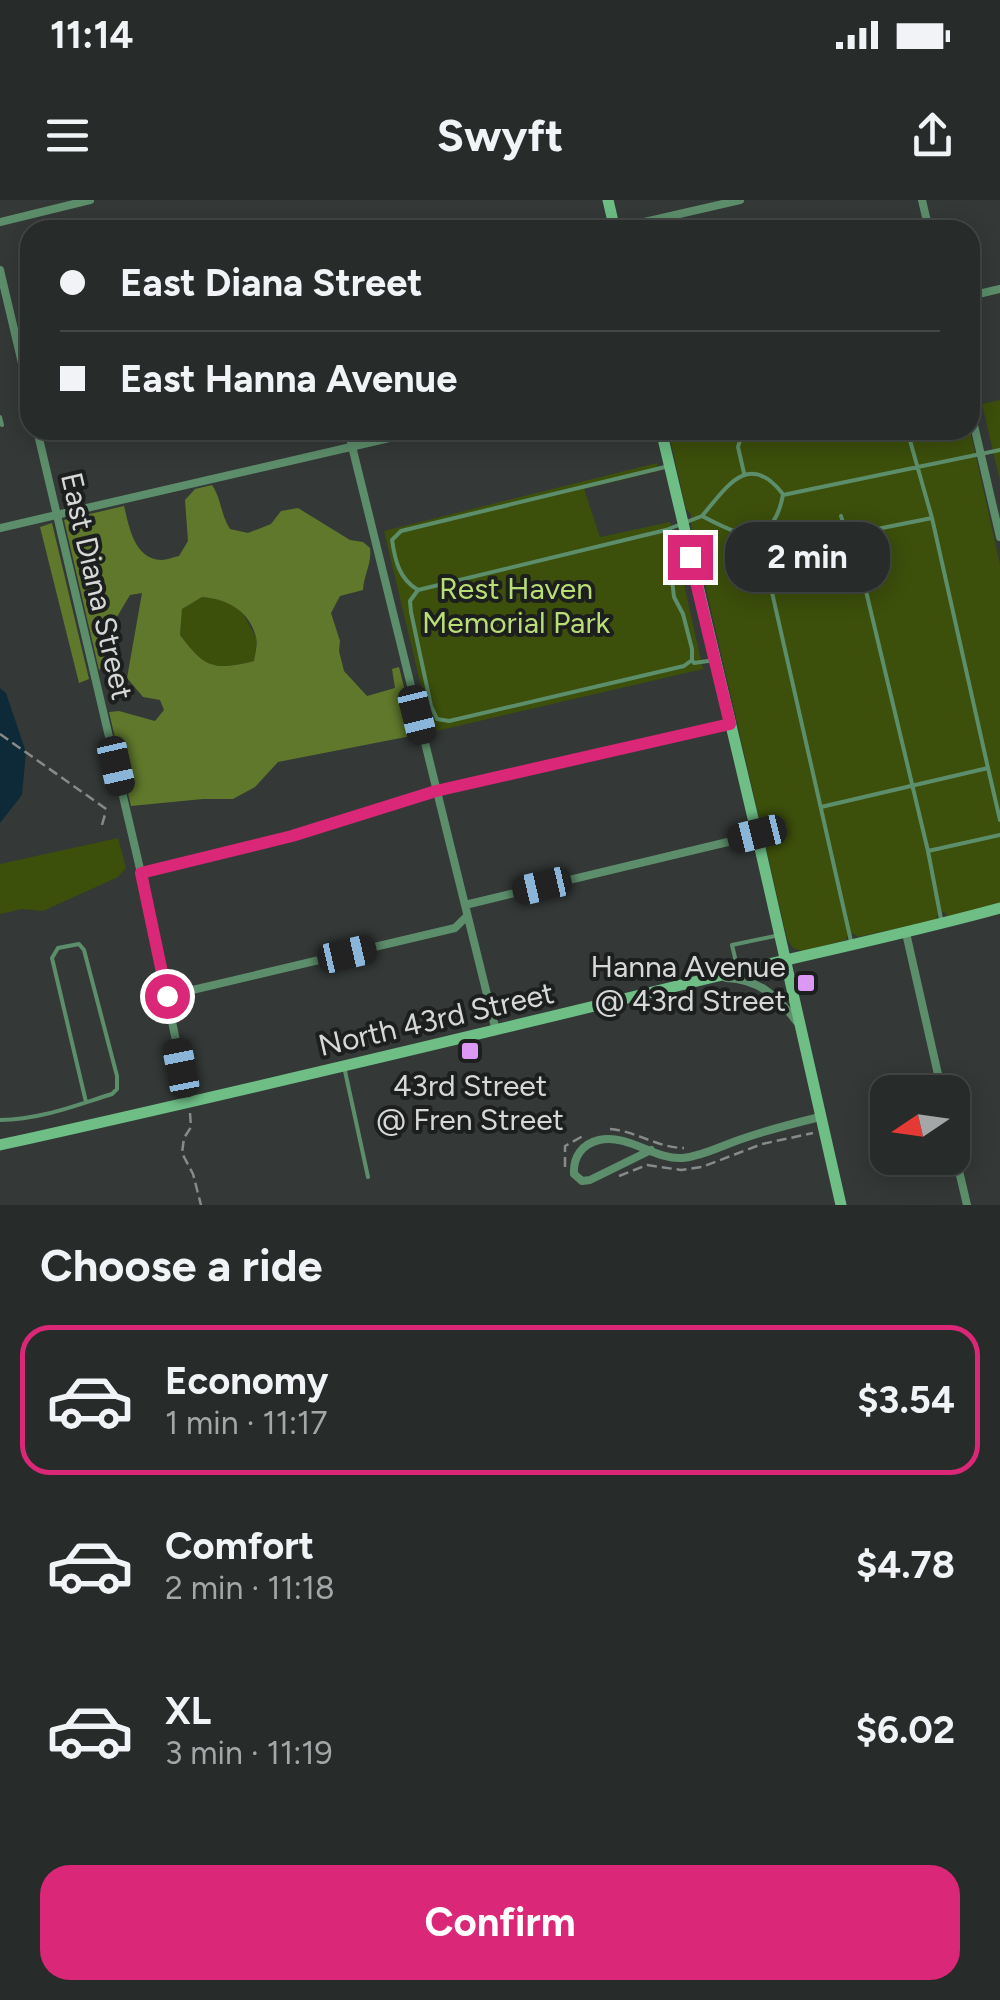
<!DOCTYPE html>
<meta charset="utf-8">
<style>
body{margin:0;font-family:Figtree,sans-serif;background:#2f3331;color:#f1f3f6;height:100vh;display:flex;flex-direction:column;font-size:38px;white-space:nowrap}
*{box-sizing:border-box;margin:0}
p{font-size:32px;color:#a4a7a8}
.icon{flex:none;width:55px;height:55px;fill:none;stroke:currentColor;stroke-width:2;stroke-linecap:round;stroke-linejoin:round}
.map{position:relative;height:1005px;overflow:hidden}
.side{display:flex;flex-direction:column;background:#272b29;flex:1}
.side>*{flex:none}
.hud{position:absolute;left:20px;top:20px;width:960px;height:220px;border-radius:30px;box-shadow:0 5px 25px #0003,0 0 0 2px #434746;display:grid;align-content:center;height:220px;padding:0 40px;background:#272b29}
.needle{width:65px;rotate:257deg}
.buttons{position:absolute;left:870px;top:875px;display:grid;gap:20px}
.buttons a{display:grid;place-items:center;width:100px;height:100px;border-radius:20px;background:#272b29;box-shadow:0 5px 25px #0003,0 0 0 2px #434746;font-size:50px}
.end{position:absolute;width:45px;height:45px;margin:-22px;border:12px solid #db2777;background:#fff;box-shadow:0 0 0 5px #fff}
.from{border-radius:50%}
.bubble{position:absolute;height:70px;border-radius:30px;background:#272b29;box-shadow:0 5px 25px #0003,0 0 0 2px #434746;font-size:32px;font-weight:700;line-height:70px;text-align:center}
.car{position:absolute;width:30px;height:60px;margin:-30px -15px;border-radius:12px;box-shadow:0 0 8px 2px #0007;background:linear-gradient(#222 24%,#8ab4d8 0 40%,#222 0 76%,#8ab4d8 0 86%,#222 0)}
.hud b{display:flex;align-items:center;gap:35px;height:95px;font-size:38px}
.hud b+b{border-top:2px solid #434746}
.hud i{width:25px;height:25px;background:#f1f3f6}
ul{padding:0;list-style:none}
li{display:flex;align-items:center;gap:30px;height:150px;margin:0 20px 15px;padding:0 20px;border:5px solid transparent;border-radius:30px}
li div{flex:1}
li b{display:block;font-size:38px}
li em{font-style:normal;font-weight:700}
li.selected{border-color:#db2777}
li>.icon{width:90px;height:90px;stroke-width:1.5}
h2{padding:0 40px;font-size:45px;line-height:120px}
.cta{display:flex;gap:20px;margin-top:auto;padding:20px 40px}
.cta a{flex:1;height:115px;border-radius:30px;background:#db2777;color:#fff;font-size:40px;font-weight:700;line-height:115px;text-align:center}
.status{display:flex;justify-content:space-between;align-items:center;height:70px;padding:0 50px;background:#272b29;direction:ltr}
.status svg{height:28px;fill:currentColor}
header{display:flex;justify-content:space-between;align-items:center;height:130px;padding:0 40px;background:#272b29;font-size:45px;font-weight:700}
.map>svg:first-child{display:block}
.green{fill:#3c4f0b}
.forest{fill:#5f782b;fill-rule:evenodd}
.water{fill:#0e2a38}
.lines{fill:none;stroke-linecap:round;stroke-linejoin:round}
.path{stroke:#878a89;stroke-width:2.5;stroke-dasharray:10 5;stroke-linecap:butt}
.lane{stroke:#5d8e6b;stroke-width:4}
.street{stroke:#5d8e6b;stroke-width:8}
.secondary{stroke:#6ebe86;stroke-width:11}
.route{stroke:#db2777;stroke-width:12}
.poi-dot{fill:#dc99f4;stroke:#1d1f1f;stroke-width:4}
.labels{text-anchor:middle;dominant-baseline:central;stroke-width:8;stroke-linejoin:round;paint-order:stroke}
.street-label{font-size:30px;fill:#d5d8d7;stroke:#1d1f1f}
.park-label{font-size:30px;fill:#bade76;stroke:#1d1f1f}
.poi-label{font-size:30px;fill:#d5d8d7;stroke:#1d1f1f;text-anchor:end}
</style>
<div class="status"><b>11:14</b><svg viewBox="0 0 49 12"><path d="M0 12V9h3v3zM5 12V6h3v6zM10 12V3h3v9zM15 12V0h3v12zM26 1h20v11H26zM47 4h2v5h-2z"/></svg></div>
<header><svg class="icon" aria-label="menu" viewBox="0 0 24 24"><path d="M4 6h16M4 12h16M4 18h16"/></svg>Swyft<svg class="icon" aria-label="share" viewBox="0 0 24 24"><path d="M12 15V3M7 8l5-5 5 5M5 13v7h14v-7"/></svg></header>
<div class="map">
<svg width="1000" height="1005" viewBox="0 0 1000 1005">
<rect width="100%" height="100%" fill="#343937"/>
<path class="green" d="M 1000,200 L 1000,281 L 982,204 Z
M 668,230 L 970,230 L 1000,364 L 1000,704 L 948,717 L 944,712 L 938,714 L 936,720 L 858,737 L 854,734 L 848,735 L 846,740 L 803,751 L 793,748 L 787,739 L 691,323 L 691,314 L 686,309 Z
M 657,263 L 658,271 L 584,289 L 600,337 L 670,322 L 703,469 L 432,532 L 384,331 Z
M 202,397 L 223,399 L 241,410 L 257,439 L 254,461 C 212,471 206,469 180,435 L 182,409 Z
M 118,638 L 126,668 L 118,677 L 43,711 L 22,709 L 0,714 L 0,664 Z"/>
<path class="forest" d="M 212,285 C 222,300 220,313 230,329 L 248,333 L 271,324 L 281,311 L 298,308 L 350,340 L 363,342 L 370,348 C 372,364 364,374 363,390 L 340,396 L 331,413 L 340,441 L 339,451 L 344,471 L 367,496 L 395,488 L 392,469 L 399,467 L 416,535 L 278,562 L 255,587 L 233,599 L 203,599 L 131,606 L 109,512 L 119,511 L 155,521 L 164,510 L 160,500 L 143,497 L 127,478 L 142,393 L 130,395 L 108,432 L 110,447 L 107,460 L 99,470 L 64,320 L 124,306 C 129,326 134,359 161,360 C 167,360 173,357 179,356 L 188,341 L 185,300 L 195,289 ZM 202,397 C 227,399 249,410 256,437 C 258,444 255,454 254,461 C 213,471 205,468 180,435 L 182,409 Z
M 52,323 L 89,479 L 79,483 L 40,327 Z"/>
<path class="water" d="M 0,488 L 6,493 L 26,552 L 22,595 L 0,623 Z"/>
<g class="lines">
<path class="path" d="M 0,534 L 109,611
M 102,625 L 106,611
M 190,913 L 191,927 L 184,938 L 182,953 L 193,974 L 201,1005
M 610,929 C 636,931 658,948 684,948
M 565,967 L 565,946 L 583,936
M 619,976 L 647,965 L 681,970 L 702,967 L 762,944 L 813,933"/>
<path class="lane" d="M 0,217 L 2,225
M 503,230 L 509,233 L 527,230
M 743,230 L 738,247 L 744,273
M 907,230 L 932,318
M 702,316 C 726,288 748,250 782,293
M 841,316 L 847,335 L 855,345 L 928,651 L 941,719
M 666,330 L 674,397 L 683,414 L 692,449 L 692,460 L 684,466 L 449,521 L 437,519 L 431,506 L 411,412 L 410,401 L 418,390 L 666,330 L 702,316 C 740,336 772,351 783,295 L 1000,250
M 759,335 L 851,741
M 764,356 L 779,355 L 847,335 L 932,318 L 988,568
M 418,390 C 399,379 395,360 392,340 L 401,331 L 665,267
M 692,460 L 694,463 L 715,460
M 821,607 L 988,568 L 1000,620
M 928,651 L 1000,635
M 737,766 L 732,745 L 775,736
M 345,871 L 368,977
M 0,920 C 42,919 73,906 112,894 L 117,889 L 117,876 L 84,750 L 79,744 L 58,748 L 52,758 L 86,902"/>
<path class="street" d="M 922,0 L 929,30
M 0,22 L 90,0
M 593,30 L 614,29 L 740,0
M 0,70 L 30,197
M 970,96 L 1000,89
M 970,208 L 1000,337
M 37,230 L 141,673 L 189,903
M 348,230 L 496,831
M 0,328 L 424,230
M 141,673 L 292,636 L 436,591 L 730,524
M 465,705 L 757,635
M 906,733 L 942,892
M 726,778 C 758,779 778,796 796,821
M 167,796 L 455,728 L 467,716
M 952,941 L 967,1005
M 651,950 L 590,980 L 582,981 L 574,974 C 573,957 582,944 599,940 C 630,934 654,960 683,958 C 702,956 719,947 736,941 C 763,931 791,924 820,917"/>
<path class="secondary" d="M 608,0 L 615,30
M 661,230 L 757,635 L 841,1005
M 0,945 C 239,892 476,835 714,777 C 809,754 905,734 1000,708"/>
</g>
<g class="lines">
<path class="route" d="M 167,796 L 141,673 L 292,636 L 436,591 L 730,524 L 690,357"/>
</g>
<g class="poi-dot">
<rect x="796" y="773" width="20" height="20" rx="5"/>
<rect x="460" y="841" width="20" height="20" rx="5"/>
</g>
<g class="labels">
<g class="street-label">
<text transform="translate(97 386) rotate(77)">East Diana Street</text>
<text transform="translate(436 819) rotate(-13)">North 43rd Street</text>
</g>
<g class="park-label">
<text x="516" y="388">Rest Haven<tspan x="516" dy="34">Memorial Park</tspan></text>
</g>
<g class="poi-label">
<text x="786" y="766">Hanna Avenue<tspan x="786" dy="34">@ 43rd Street</tspan></text>
<text x="470" y="885" text-anchor="middle">43rd Street<tspan x="470" dy="34">@ Fren Street</tspan></text>
</g>
</g>
</svg>
<div class="buttons">
<a><svg class="needle" viewBox="-14 -14 28 28"><path d="M0-13l5 13h-10z" fill="#e53935"/><path d="M0 13l5-13h-10z" fill="#a4a7a8"/></svg></a>
</div>
<i class="end from" style="left:167px;top:796px"></i>
<i class="end" style="left:690px;top:357px"></i>
<div class="bubble" style="left:725px;top:322px;width:165px">2 min</div>
<i class="car" style="left:417px;top:515px;rotate:166deg"></i>
<i class="car" style="left:116px;top:566px;rotate:167deg"></i>
<i class="car" style="left:757px;top:634px;rotate:256deg"></i>
<i class="car" style="left:542px;top:686px;rotate:257deg"></i>
<i class="car" style="left:347px;top:754px;rotate:77deg"></i>
<i class="car" style="left:181px;top:868px;rotate:349deg"></i>
<div class="hud">
<b><i class="from"></i>East Diana Street</b>
<b><i></i>East Hanna Avenue</b>
</div>
</div>
<section class="side">
<h2>Choose a ride</h2>
<ul>
<li class="selected"><svg class="icon" aria-label="car" viewBox="0 0 24 24"><path d="M5 17H2v-5l4-1 3-4h7l3 4 3 1v5h-3M9 17h6M6 11h13"/><circle cx="7" cy="17" r="2"/><circle cx="17" cy="17" r="2"/></svg><div><b>Economy</b><p>1 min · 11:17</p></div><em>$3.54</em></li>
<li><svg class="icon" aria-label="car" viewBox="0 0 24 24"><path d="M5 17H2v-5l4-1 3-4h7l3 4 3 1v5h-3M9 17h6M6 11h13"/><circle cx="7" cy="17" r="2"/><circle cx="17" cy="17" r="2"/></svg><div><b>Comfort</b><p>2 min · 11:18</p></div><em>$4.78</em></li>
<li><svg class="icon" aria-label="car" viewBox="0 0 24 24"><path d="M5 17H2v-5l4-1 3-4h7l3 4 3 1v5h-3M9 17h6M6 11h13"/><circle cx="7" cy="17" r="2"/><circle cx="17" cy="17" r="2"/></svg><div><b>XL</b><p>3 min · 11:19</p></div><em>$6.02</em></li>
</ul>
<div class="cta"><a>Confirm</a></div>
</section>
